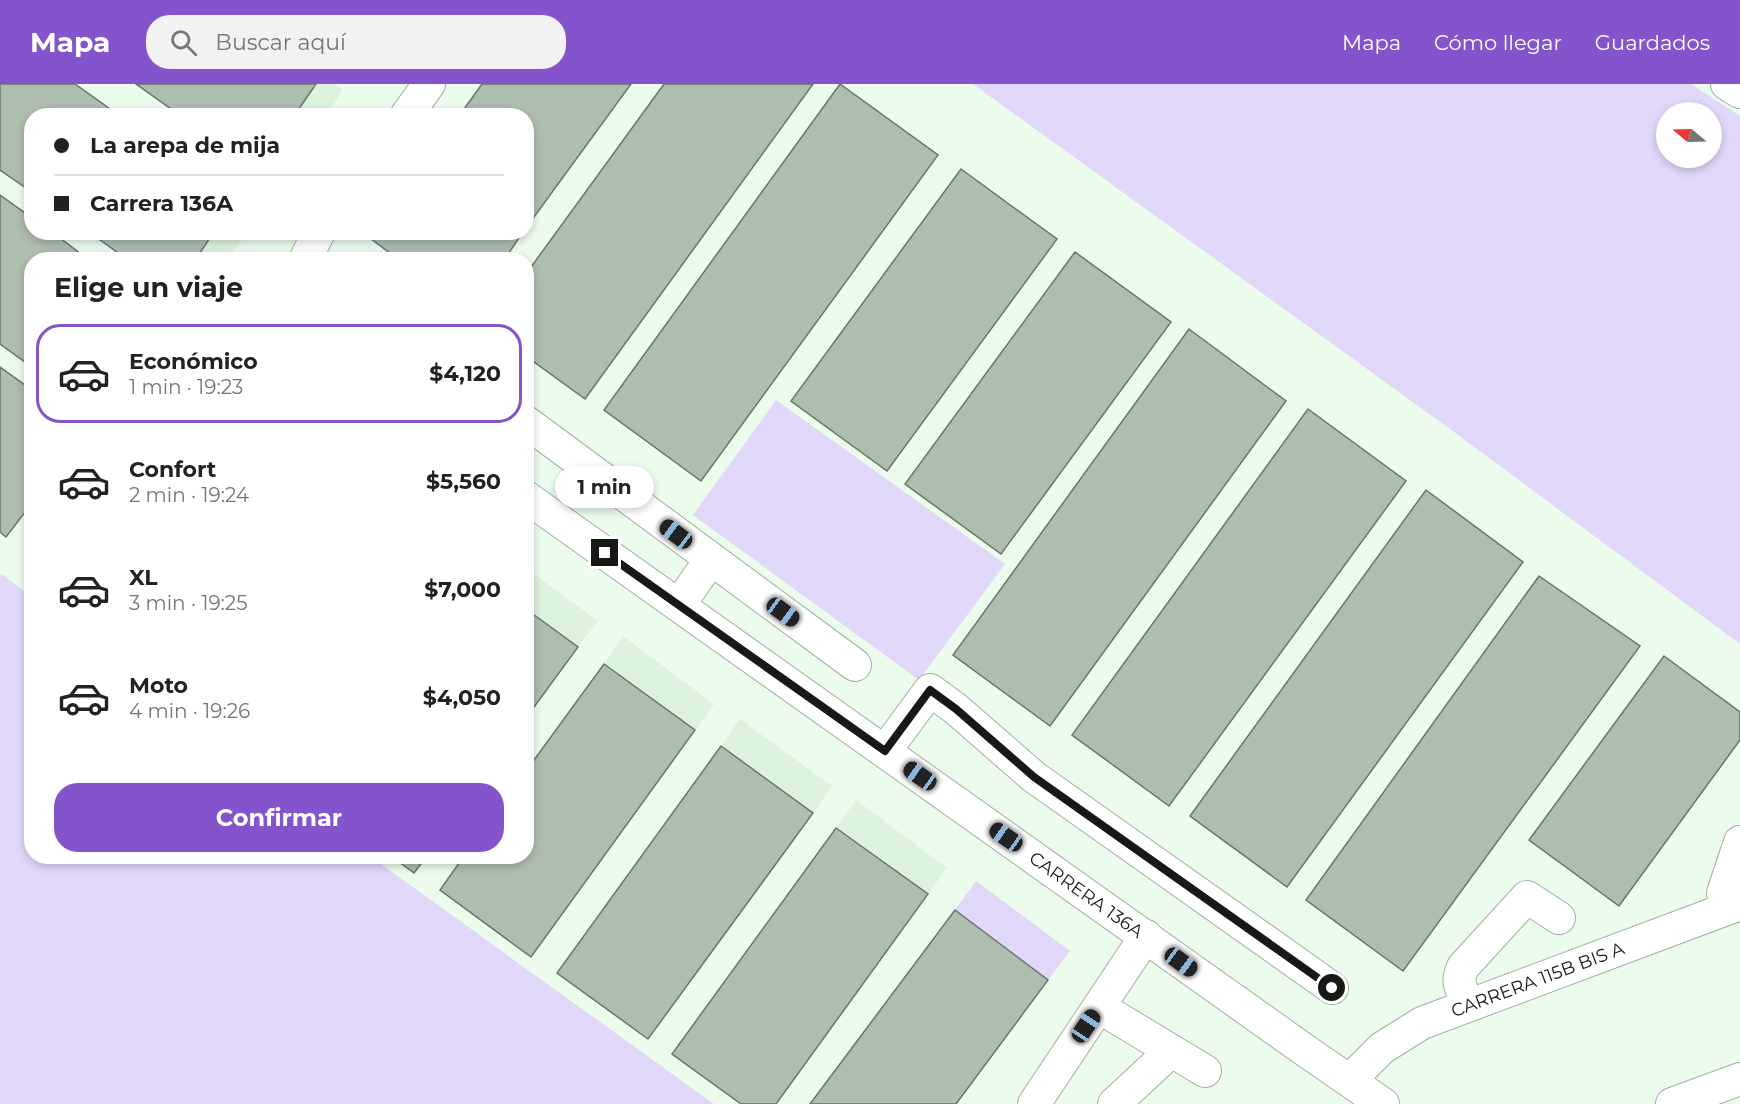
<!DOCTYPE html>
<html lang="es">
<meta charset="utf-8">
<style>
body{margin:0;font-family:Montserrat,sans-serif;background:#f2f2f2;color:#222;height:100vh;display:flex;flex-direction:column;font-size:22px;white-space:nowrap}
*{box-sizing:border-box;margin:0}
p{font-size:20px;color:#767676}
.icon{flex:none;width:33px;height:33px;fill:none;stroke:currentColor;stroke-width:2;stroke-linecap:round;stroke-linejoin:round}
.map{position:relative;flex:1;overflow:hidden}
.panel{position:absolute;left:24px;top:168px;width:510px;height:612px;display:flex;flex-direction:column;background:#fff;border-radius:24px;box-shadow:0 3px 9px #0003}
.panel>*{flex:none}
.top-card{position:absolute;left:24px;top:24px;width:510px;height:132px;border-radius:24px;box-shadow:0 3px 9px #0003;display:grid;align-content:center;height:132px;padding:0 30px;background:#fff}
.needle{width:39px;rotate:289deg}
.fabs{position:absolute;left:1656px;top:18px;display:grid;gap:12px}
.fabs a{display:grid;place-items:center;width:66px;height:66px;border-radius:50%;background:#fff;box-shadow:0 3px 9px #0003;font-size:30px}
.end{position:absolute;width:27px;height:27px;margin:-14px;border:8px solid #151a15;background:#fff;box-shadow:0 0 0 3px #fff}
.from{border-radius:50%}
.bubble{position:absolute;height:42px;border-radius:21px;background:#fff;box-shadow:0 3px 9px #0003;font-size:20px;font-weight:700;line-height:42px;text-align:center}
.car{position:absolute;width:18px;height:36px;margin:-18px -9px;border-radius:8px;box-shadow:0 0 4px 2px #0007;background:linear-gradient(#222 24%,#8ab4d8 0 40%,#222 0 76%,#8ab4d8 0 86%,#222 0)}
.top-card b{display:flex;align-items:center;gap:21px;height:57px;font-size:22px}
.top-card b+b{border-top:2px solid #e0e0e0}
.top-card i{width:15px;height:15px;background:#222}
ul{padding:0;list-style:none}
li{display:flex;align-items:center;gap:18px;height:99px;margin:0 12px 9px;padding:0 18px;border:3px solid transparent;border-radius:24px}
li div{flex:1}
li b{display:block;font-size:22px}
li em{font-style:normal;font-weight:700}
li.current{border-color:#8454cc}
li>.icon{width:54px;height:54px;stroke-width:1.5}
h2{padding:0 30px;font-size:27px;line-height:72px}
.button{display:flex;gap:12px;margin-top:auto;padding:12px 30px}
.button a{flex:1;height:69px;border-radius:24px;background:#8454cc;color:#fff;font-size:24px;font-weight:700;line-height:69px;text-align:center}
header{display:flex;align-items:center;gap:36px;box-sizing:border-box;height:84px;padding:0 30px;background:#8454cc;color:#fff}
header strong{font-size:28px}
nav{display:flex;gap:33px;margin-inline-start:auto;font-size:21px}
.search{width:420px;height:54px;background:#f2f2f2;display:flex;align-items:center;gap:15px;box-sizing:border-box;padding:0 21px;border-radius:24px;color:#767676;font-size:22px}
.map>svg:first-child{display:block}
.built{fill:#dcf2dd}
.green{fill:#e1d7f9;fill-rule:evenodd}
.building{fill:#adbdae;stroke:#687668;stroke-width:1.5}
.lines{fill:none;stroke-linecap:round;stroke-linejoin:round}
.minor-casing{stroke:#a1b0a1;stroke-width:34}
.minor{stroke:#fff;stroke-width:32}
.route{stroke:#151a15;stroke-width:8}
.labels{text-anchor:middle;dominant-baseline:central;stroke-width:6;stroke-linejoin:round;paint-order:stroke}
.street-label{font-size:18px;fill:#151a15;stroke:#ebfbec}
</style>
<header>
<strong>Mapa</strong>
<div class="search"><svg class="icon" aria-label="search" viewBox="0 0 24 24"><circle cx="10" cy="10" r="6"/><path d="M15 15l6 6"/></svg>Buscar aquí</div>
<nav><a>Mapa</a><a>Cómo llegar</a><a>Guardados</a></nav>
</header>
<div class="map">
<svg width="1740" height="1020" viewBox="0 0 1740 1020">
<rect width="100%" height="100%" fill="#ebfbec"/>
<path class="built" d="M 316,0 L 335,0 L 343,6 L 326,31 L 294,32 Z
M 214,149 L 247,149 L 228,175 L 195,176 Z
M 527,485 L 598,537 L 578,563 L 527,525 Z
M 623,552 L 714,620 L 695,646 L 604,580 Z
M 740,635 L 832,702 L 813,729 L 721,662 Z
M 856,716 L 947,784 L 928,810 L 836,744 Z"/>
<path class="green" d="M 973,0 L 1691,0 L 1740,32 L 1740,560 L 1450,345 ZM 1666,28 L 1712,28 L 1712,74 L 1666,74 Z
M 776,316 L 1005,480 L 919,596 L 693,431 Z
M 2,490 L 31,513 L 32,772 L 371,773 L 714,1020 L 0,1020 L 0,492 Z
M 976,797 L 1070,867 L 1048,896 L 955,826 Z"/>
<path class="building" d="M 0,0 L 75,0 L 120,32 L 32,32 L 32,108 L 0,86 Z
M 136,0 L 316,0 L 294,32 L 181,32 Z
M 482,0 L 631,0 L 526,144 L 526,32 L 459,32 Z
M 664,0 L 813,0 L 585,315 L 526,272 L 526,190 Z
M 840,0 L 938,71 L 701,397 L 604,326 Z
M 961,85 L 1057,155 L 887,387 L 791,317 Z
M 0,111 L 32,134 L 32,148 L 52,148 L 89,176 L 32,176 L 32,283 L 0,260 Z
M 89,148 L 214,148 L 195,176 L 128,176 Z
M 374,148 L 523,148 L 504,176 L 399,176 L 370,154 Z
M 1075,168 L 1171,238 L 1001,470 L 905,400 Z
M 1189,245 L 1286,317 L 1050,642 L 953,571 Z
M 0,283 L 32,306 L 32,419 L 6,453 L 0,448 Z
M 1308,325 L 1406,397 L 1169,722 L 1072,651 Z
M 1426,406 L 1523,478 L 1287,803 L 1190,732 Z
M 1539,492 L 1640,562 L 1403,887 L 1306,816 Z
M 526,525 L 578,563 L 526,634 Z
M 1664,572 L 1740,628 L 1740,656 L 1619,822 L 1529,756 Z
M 604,580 L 695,646 L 531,873 L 440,806 L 464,772 L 526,772 L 526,687 Z
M 721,662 L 813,729 L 648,955 L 557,889 Z
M 836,744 L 928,810 L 776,1020 L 741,1020 L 672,970 Z
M 391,772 L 427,772 L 414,789 Z
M 955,826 L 1048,896 L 956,1020 L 810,1020 Z"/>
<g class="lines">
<defs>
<g id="minor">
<path d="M 1727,0 L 1740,8"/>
<path d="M 406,32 L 429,0"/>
<path d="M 305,176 L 319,148"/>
<path d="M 526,338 L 855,581"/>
<path id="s1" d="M 526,413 L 1306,967 L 1383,1020"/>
<path d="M 679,521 L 711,475"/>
<path d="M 885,667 L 930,606 L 956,625 L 1034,693 L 1332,904"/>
<path d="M 1725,825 L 1723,809 L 1740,758"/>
<path d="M 1470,921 C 1462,906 1455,900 1463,883 L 1527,813 L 1559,834"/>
<path d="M 1099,923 L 1205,987"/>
<path id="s2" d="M 1350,996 L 1382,964 L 1422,939 L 1740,820"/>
<path d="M 1034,1020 L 1146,852"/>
<path d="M 1114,1020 L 1171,967"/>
<path d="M 1672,1020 L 1740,995"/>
</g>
</defs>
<use href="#minor" class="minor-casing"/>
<use href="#minor" class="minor"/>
</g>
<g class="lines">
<path class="route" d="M 605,469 L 885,667 L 930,606 L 956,625 L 1034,693 L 1332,904"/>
</g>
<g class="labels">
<g class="street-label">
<text stroke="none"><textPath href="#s1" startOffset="687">CARRERA 136A</textPath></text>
<text stroke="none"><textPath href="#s2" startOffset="216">CARRERA 115B BIS A</textPath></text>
</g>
</g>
</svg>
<div class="fabs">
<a><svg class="needle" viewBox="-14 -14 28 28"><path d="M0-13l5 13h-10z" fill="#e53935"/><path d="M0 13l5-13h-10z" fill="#767676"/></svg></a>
</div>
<i class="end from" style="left:1332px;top:904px"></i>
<i class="end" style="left:605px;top:469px"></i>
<div class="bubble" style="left:555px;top:382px;width:99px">1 min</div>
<i class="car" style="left:676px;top:450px;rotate:307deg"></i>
<i class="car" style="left:783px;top:528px;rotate:126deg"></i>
<i class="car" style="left:920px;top:692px;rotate:305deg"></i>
<i class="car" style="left:1006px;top:753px;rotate:305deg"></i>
<i class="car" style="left:1181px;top:878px;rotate:126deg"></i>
<i class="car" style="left:1086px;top:942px;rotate:34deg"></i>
<div class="top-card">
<b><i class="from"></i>La arepa de mija</b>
<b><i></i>Carrera 136A</b>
</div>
<section class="panel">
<h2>Elige un viaje</h2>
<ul>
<li class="current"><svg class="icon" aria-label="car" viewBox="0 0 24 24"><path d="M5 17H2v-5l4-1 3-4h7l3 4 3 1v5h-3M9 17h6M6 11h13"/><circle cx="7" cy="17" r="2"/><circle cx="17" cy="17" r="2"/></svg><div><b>Económico</b><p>1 min · 19:23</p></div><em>$4,120</em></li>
<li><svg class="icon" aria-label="car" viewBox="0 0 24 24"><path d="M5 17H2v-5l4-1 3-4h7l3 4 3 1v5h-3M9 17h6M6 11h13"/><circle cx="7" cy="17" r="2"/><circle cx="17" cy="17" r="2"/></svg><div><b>Confort</b><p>2 min · 19:24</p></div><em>$5,560</em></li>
<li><svg class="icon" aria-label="car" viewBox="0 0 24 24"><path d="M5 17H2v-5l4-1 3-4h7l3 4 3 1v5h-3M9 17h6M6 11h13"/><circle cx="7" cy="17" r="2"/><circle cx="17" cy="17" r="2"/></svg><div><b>XL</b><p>3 min · 19:25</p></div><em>$7,000</em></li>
<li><svg class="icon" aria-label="car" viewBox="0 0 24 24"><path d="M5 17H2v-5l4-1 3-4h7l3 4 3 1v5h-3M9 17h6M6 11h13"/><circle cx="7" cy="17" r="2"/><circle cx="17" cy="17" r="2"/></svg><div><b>Moto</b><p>4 min · 19:26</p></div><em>$4,050</em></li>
</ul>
<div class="button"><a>Confirmar</a></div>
</section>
</div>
